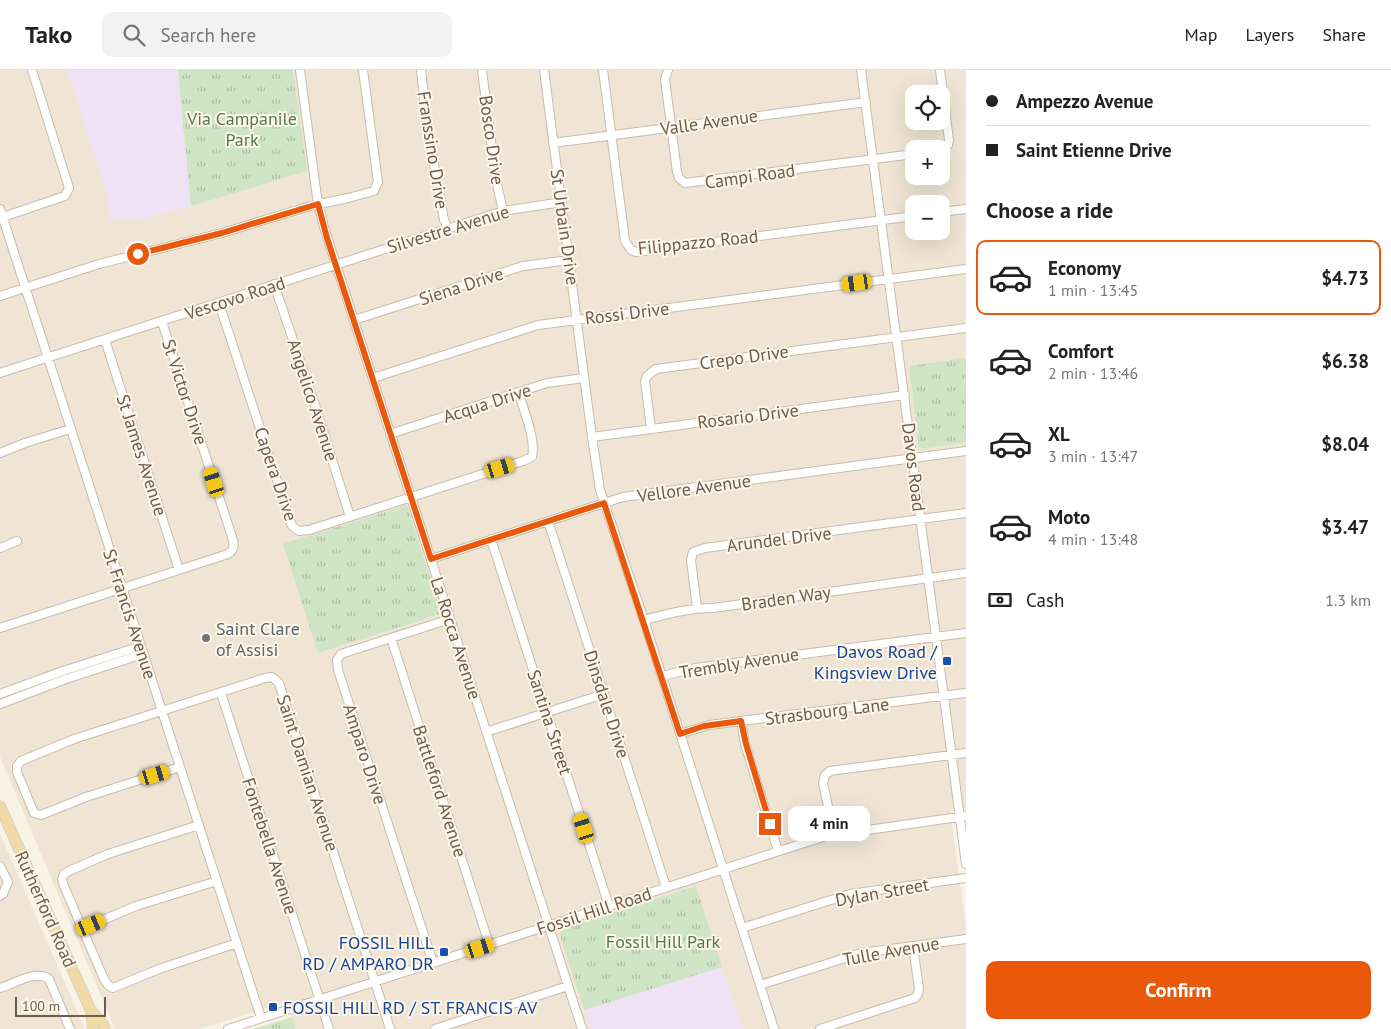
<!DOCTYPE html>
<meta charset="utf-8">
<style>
body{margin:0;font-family:"PT Sans",sans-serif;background:#f2f2f2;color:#222;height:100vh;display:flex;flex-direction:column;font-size:19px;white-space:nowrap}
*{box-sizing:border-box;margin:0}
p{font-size:16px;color:#767676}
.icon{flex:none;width:28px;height:28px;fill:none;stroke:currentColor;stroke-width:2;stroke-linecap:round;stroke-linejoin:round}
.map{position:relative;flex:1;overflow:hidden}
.panel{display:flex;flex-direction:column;background:#fff;width:425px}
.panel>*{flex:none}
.top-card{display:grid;align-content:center;height:110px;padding:0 20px;background:#fff}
.fabs{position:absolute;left:905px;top:15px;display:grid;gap:10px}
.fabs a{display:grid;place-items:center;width:45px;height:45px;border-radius:10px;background:#fff;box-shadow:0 5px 20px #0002;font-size:25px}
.scale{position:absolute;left:15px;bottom:12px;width:91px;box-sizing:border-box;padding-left:5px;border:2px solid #6f5c4d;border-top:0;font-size:14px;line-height:18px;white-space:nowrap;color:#6f5c4d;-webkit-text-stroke:4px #fdf7ea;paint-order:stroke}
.end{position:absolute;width:22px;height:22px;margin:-11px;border:6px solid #ea580c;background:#fff;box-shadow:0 0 0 2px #fff}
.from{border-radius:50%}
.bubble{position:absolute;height:35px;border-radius:10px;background:#fff;box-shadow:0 5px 20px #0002;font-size:16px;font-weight:700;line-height:35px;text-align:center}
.car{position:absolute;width:15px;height:30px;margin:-15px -8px;border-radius:6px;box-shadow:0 0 4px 1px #0007;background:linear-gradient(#f5c518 24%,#345 0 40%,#f5c518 0 76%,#345 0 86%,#f5c518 0)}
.top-card b{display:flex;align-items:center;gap:18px;height:48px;font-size:19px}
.top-card b+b{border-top:1px solid #e0e0e0}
.top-card i{width:12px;height:12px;background:#222}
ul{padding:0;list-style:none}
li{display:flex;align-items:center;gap:15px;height:75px;margin:0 10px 8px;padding:0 10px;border:2px solid transparent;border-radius:10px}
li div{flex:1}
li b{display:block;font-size:19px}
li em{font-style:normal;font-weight:700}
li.active{border-color:#ea580c}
li>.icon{width:45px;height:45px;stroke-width:1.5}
h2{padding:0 20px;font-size:22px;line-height:60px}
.pay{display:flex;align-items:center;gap:12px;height:55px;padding:0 20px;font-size:19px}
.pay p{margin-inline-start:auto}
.cta{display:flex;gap:10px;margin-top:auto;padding:10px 20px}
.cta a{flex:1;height:58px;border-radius:10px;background:#ea580c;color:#fff;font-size:20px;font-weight:700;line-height:58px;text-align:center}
header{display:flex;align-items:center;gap:30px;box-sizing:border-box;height:70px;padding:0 25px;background:#fff;border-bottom:1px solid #e0e0e0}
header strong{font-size:24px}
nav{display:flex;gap:28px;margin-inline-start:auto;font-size:18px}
.search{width:350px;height:45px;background:#f2f2f2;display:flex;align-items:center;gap:12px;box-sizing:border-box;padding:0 18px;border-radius:10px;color:#767676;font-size:19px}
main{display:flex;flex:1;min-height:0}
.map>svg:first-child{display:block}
.residential{fill:#f0e5d4;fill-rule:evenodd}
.education{fill:#f0e2f5}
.park{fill:url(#park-tufts)}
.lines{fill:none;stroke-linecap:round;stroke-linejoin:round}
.minor-casing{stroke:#c9bbac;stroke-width:10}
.major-casing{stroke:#d7d1cd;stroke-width:12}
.minor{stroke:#fff;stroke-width:8}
.major{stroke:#f1daa5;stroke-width:10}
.route{stroke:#ea580c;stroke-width:6}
.worship-dot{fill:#6b7280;stroke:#fdf7ea;stroke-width:2}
.transit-dot{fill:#1a4fb4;stroke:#fdf7ea;stroke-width:2}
.labels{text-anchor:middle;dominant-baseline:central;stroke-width:4;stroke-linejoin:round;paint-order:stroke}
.park-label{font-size:18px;fill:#54794a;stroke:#fdf7ea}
.street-label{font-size:18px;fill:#6f5c4d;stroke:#fdf7ea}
.worship-label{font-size:18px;fill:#5b616d;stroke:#fdf7ea;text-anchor:start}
.transit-label{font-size:18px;fill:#164399;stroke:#fdf7ea;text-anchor:end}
</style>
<header>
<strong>Tako</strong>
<div class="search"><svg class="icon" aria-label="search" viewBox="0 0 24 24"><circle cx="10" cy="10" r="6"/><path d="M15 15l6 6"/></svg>Search here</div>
<nav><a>Map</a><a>Layers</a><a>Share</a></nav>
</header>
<main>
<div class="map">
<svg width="966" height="959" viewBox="0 0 966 959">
<defs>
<pattern id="park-tufts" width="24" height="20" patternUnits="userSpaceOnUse" patternTransform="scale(1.25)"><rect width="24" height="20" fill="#d0e5c5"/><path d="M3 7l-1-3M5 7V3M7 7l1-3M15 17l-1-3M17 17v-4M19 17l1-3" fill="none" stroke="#adbda2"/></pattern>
</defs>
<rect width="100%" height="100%" fill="#f9f3e5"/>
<path class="residential" d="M 0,0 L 966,0 L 966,738 L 950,741 L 966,855 L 966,959 L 296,959 L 287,932 L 199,959 L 115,959 L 0,687 ZM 914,24 L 941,24 L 941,51 L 914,51 ZM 914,79 L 941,79 L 941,106 L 914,106 ZM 914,134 L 941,134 L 941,161 L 914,161 Z
M 0,764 L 9,784 L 85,959 L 0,959 Z"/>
<path class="education" d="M 67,0 L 178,0 L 191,136 L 149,147 L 109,151 L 108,127 Z
M 722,897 L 743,959 L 591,959 L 584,940 Z"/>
<path class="park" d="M 178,0 L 293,0 L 307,101 L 191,136 Z
M 966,288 L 966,372 L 923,379 L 919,376 L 909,296 Z
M 407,435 L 441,542 L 440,544 L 318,583 L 283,474 Z
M 696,816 L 722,897 L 584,940 L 560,865 L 562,859 Z
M 292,947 L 296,959 L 253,959 Z"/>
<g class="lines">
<defs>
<path id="minor" d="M 300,0 L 317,127 L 324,157 L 582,959
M 421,0 L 427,54 L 444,150 L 448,159
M 482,0 L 496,110 L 503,141
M 544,0 L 592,367 L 600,420 L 644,550 L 774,959
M 603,0 L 625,171 L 631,180 L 636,182 L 914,146
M 668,0 L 665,9 L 677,102 L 679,108 L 685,113 L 914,84
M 861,0 L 966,794
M 940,0 L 949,70 L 948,75 L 941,80
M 553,73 L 866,32
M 0,139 L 261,948
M 941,142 L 966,139
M 0,148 L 65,126 L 69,118 L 32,0
M 274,214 L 316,338 L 350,447
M 0,226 L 99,194 L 222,163 L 310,136 L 348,128 L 374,121 L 378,112 L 363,0
M 219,233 L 290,450 L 292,456 L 299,461 L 309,460 L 523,391 L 532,387 C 536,369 524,340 518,322
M 354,250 L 523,196 L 569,190
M 105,270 L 179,500
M 0,303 L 503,141 L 562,132
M 373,308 L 538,255 L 966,199
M 651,359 L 645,311 L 647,306 L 656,299 L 966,258
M 390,364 L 547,313 L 584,308
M 592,367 L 905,325
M 0,383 L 25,373 L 70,359
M 548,451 L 666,817
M 491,469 L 609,836
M 0,478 L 17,471
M 431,489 L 623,427 L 966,381
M 697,538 L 691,490 L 693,482 L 705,478 L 966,443
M 644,550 C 667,544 689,538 713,538 L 966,503
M 0,558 L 228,484 C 234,480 234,477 233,470 L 162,252
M 391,568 L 489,874
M 662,606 L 695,598 L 966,563
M 221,623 L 329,959
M 0,624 L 63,601 L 141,576
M 0,634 L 66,609 L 143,584
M 741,651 L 745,674 L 778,781
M 486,662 L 604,624
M 680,664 L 709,655 L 966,623
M 180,697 L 86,727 L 41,745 L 34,743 L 17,702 L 17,696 L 21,691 L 74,669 L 265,608 L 272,607 L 279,613 L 390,959
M 199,755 L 108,784 L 71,800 L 64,804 L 62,809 L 64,816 L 104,909 L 108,915 L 113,918 L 159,899 L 237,873
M 834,764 L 823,713 L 825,705 L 830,701 L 966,683
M 0,796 L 8,812 L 3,824 L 0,826
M 742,858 L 850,824 L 966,808
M 82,859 L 136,836 L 217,811
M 433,893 L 338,600 L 337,590 L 341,584 L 450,549
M 760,915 L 861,883 L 966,869
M 0,918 C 14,914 36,899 49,909 L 70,959
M 228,959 L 826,766 L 966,746
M 435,959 L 568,916
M 820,959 L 915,928 L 918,924 L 919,919 L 913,876"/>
<path id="major" d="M 0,736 L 91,941 L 103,954 L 105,959
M 91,941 L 93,959"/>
</defs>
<use href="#minor" class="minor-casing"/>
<use href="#major" class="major-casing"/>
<use href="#minor" class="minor"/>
<use href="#major" class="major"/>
</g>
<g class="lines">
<path class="route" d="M 138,184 L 222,163 L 318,134 L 327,168 L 431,489 L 604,433 L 680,664 L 704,656 L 741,651 L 746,674 L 770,754"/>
</g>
<circle class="worship-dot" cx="206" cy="568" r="5"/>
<g class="transit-dot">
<rect x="942" y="586" width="10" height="10" rx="2.5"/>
<rect x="439" y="877" width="10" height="10" rx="2.5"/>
<rect x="268" y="932" width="10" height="10" rx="2.5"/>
</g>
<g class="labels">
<g class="park-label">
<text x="242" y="48">Via Campanile<tspan x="242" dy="21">Park</tspan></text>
<text x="663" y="871">Fossil Hill Park</text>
</g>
<g class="street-label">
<text transform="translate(709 52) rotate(-8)">Valle Avenue</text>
<text transform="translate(492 70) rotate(82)">Bosco Drive</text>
<text transform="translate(433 80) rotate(81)">Franssino Drive</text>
<text transform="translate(750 106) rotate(-8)">Campi Road</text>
<text transform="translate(565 157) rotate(82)">St Urbain Drive</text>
<text transform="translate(448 159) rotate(-17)">Silvestre Avenue</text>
<text transform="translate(698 172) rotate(-6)">Filippazzo Road</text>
<text transform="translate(461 216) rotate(-18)">Siena Drive</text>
<text transform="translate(235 228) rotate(-18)">Vescovo Road</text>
<text transform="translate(627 243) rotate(-7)">Rossi Drive</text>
<text transform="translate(744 287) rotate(-8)">Crepo Drive</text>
<text transform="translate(185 322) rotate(72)">St Victor Drive</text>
<text transform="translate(313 330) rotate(72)">Angelico Avenue</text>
<text transform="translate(487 333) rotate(-18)">Acqua Drive</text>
<text transform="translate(748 346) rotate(-7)">Rosario Drive</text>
<text transform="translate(142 385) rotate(72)">St James Avenue</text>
<text transform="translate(914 397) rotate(83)">Davos Road</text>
<text transform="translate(276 404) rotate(71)">Capera Drive</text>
<text transform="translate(694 418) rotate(-8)">Vellore Avenue</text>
<text transform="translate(779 469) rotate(-7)">Arundel Drive</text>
<text transform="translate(786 528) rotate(-8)">Braden Way</text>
<text transform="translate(130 544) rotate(72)">St Francis Avenue</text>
<text transform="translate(456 568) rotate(72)">La Rocca Avenue</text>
<text transform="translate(739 593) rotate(-9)">Trembly Avenue</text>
<text transform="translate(607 634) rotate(72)">Dinsdale Drive</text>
<text transform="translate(827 641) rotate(-7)">Strasbourg Lane</text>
<text transform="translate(550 652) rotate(72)">Santina Street</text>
<text transform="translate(365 684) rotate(72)">Amparo Drive</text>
<text transform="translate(308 703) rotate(72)">Saint Damian Avenue</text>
<text transform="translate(440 721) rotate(72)">Battleford Avenue</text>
<text transform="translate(270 776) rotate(72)">Fontebella Avenue</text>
<text transform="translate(882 822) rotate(-10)">Dylan Street</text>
<text transform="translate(46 839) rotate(66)">Rutherford Road</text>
<text transform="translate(594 841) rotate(-18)">Fossil Hill Road</text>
<text transform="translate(891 881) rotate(-10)">Tulle Avenue</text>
</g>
<g class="worship-label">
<text x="216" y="558">Saint Clare<tspan x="216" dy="21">of Assisi</tspan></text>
</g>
<g class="transit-label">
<text x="937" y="581">Davos Road /<tspan x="937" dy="21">Kingsview Drive</tspan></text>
<text x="434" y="872">FOSSIL HILL<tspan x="434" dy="21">RD / AMPARO DR</tspan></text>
<text x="283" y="937" text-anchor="start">FOSSIL HILL RD / ST. FRANCIS AV</text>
</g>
</g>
</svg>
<div class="fabs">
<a><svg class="icon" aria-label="locate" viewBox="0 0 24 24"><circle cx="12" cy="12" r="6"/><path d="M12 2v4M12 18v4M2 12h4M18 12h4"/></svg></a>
<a>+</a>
<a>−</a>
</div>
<div class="scale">100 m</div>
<i class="end from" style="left:138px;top:184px"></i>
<i class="end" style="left:770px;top:754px"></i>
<div class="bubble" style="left:788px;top:736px;width:82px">4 min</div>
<i class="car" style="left:857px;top:213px;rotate:262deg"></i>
<i class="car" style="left:500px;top:398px;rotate:73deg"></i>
<i class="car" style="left:214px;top:412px;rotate:342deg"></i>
<i class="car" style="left:155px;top:705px;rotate:73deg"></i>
<i class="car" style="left:584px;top:758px;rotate:342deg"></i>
<i class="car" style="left:91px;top:855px;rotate:67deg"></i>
<i class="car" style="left:480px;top:878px;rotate:72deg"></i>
</div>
<section class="panel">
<div class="top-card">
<b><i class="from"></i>Ampezzo Avenue</b>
<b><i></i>Saint Etienne Drive</b>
</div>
<h2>Choose a ride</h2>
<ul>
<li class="active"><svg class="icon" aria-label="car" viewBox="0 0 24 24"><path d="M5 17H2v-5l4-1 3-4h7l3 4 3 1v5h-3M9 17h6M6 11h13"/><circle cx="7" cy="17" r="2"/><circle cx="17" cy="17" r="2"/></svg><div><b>Economy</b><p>1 min · 13:45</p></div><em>$4.73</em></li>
<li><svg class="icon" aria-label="car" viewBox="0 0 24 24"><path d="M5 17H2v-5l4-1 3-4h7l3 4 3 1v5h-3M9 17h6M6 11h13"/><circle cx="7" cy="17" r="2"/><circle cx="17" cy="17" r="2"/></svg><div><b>Comfort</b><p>2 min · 13:46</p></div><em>$6.38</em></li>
<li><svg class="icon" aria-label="car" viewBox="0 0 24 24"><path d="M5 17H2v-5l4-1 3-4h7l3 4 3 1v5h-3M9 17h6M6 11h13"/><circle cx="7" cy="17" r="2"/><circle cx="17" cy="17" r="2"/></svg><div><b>XL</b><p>3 min · 13:47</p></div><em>$8.04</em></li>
<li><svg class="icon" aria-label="car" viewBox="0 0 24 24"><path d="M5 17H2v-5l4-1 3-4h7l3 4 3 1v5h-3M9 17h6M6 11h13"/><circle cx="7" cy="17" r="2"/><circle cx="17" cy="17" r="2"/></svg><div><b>Moto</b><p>4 min · 13:48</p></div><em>$3.47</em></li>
</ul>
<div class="pay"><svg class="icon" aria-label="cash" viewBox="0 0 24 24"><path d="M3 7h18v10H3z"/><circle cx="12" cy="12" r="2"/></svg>Cash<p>1.3 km</p></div>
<div class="cta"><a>Confirm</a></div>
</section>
</main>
